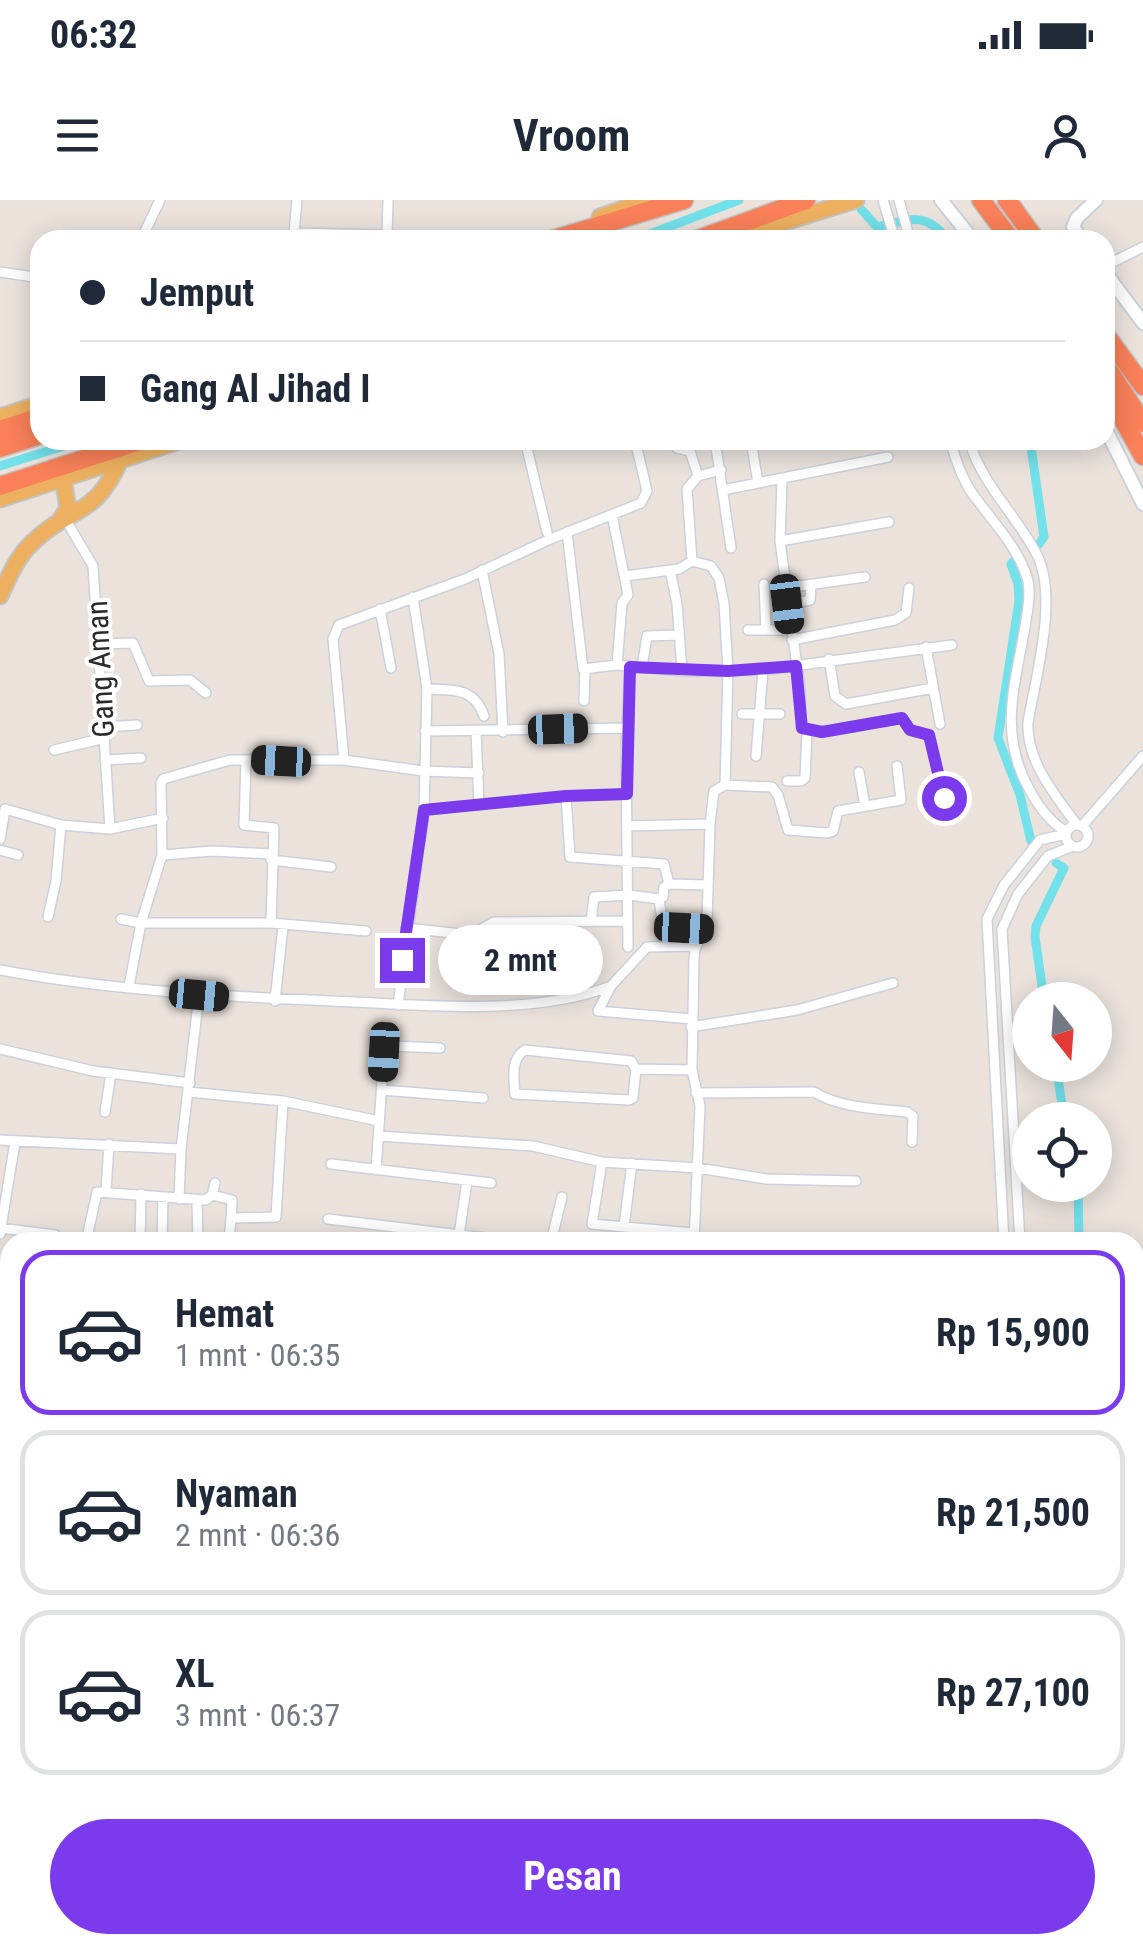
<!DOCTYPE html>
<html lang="id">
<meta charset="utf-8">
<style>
body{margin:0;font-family:"Roboto Condensed",sans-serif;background:#f2f2f3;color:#1f2937;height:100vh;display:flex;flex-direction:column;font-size:38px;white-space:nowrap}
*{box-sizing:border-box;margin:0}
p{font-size:32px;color:#747a83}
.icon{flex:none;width:55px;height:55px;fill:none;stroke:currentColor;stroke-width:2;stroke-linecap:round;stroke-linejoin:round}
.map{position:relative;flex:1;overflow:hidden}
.panel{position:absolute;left:0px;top:1032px;width:1145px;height:722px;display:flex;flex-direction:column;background:#fff;border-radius:30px 30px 0 0;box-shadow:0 5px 25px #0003}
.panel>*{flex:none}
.top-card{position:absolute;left:30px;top:30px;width:1085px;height:220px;border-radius:30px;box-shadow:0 5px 25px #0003;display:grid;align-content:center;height:220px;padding:0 50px;background:#fff}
.needle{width:65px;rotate:163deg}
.buttons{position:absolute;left:1012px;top:782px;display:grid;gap:20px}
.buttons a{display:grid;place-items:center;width:100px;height:100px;border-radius:50%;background:#fff;box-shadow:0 5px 25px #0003;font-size:50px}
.end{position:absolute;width:45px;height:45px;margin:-22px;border:12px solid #7c3aed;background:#fff;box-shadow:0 0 0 5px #fff}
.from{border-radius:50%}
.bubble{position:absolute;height:70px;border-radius:35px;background:#fff;box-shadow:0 5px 25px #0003;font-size:32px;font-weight:700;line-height:70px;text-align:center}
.car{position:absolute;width:30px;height:60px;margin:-30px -15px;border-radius:12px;box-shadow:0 0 8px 2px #0007;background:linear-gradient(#222 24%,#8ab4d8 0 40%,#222 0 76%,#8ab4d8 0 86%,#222 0)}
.top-card b{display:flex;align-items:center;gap:35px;height:95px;font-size:38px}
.top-card b+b{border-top:2px solid #e0e1e3}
.top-card i{width:25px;height:25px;background:#1f2937}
ul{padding:18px 0 0;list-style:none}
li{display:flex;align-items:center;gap:30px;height:165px;margin:0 20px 15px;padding:0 30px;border:5px solid #e0e1e3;border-radius:30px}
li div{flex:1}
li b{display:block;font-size:38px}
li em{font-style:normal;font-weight:700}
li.current{border-color:#7c3aed}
li>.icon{width:90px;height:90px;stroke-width:1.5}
.button{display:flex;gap:20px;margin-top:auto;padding:20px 50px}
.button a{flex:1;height:115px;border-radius:60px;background:#7c3aed;color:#fff;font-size:40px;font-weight:700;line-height:115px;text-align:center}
.status{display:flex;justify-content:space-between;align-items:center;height:70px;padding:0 50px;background:#fff;direction:ltr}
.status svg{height:28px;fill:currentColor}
header{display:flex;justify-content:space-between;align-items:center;height:130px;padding:0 50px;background:#fff;font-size:45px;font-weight:700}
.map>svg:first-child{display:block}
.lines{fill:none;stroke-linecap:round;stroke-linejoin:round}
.canal{stroke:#72e1ea;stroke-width:9}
.street-casing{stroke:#cad1db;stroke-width:12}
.secondary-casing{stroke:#cad1db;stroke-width:16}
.primary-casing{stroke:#c3c3c3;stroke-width:19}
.highway-casing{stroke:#c3c3c3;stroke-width:21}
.street{stroke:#fff;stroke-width:9}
.secondary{stroke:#fff;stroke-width:12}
.primary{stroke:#ecb060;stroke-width:15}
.highway{stroke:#f98059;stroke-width:18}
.route{stroke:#7c3aed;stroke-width:12}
.labels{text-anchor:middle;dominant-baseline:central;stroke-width:8;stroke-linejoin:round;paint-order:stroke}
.street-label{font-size:30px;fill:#2a2a2a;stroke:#fff}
</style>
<div class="status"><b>06:32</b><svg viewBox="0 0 49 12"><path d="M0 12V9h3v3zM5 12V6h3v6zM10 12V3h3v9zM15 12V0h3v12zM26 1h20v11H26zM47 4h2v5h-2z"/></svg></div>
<header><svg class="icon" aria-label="menu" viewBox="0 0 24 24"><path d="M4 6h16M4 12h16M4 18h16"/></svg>Vroom<svg class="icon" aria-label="person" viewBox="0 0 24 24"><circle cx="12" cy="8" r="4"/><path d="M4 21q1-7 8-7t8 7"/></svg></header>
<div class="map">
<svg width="1143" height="1754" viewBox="0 0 1143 1754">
<rect width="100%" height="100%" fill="#ebe2dc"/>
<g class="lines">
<path class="canal" d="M 861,9 L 877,27 C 909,20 925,10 948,40
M 634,40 L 739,0
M 1030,240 L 1044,337 L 1039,344
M 0,266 L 83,240
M 1014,361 L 1011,364 L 1018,384 L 1019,401 L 998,538 L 1020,595 L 1031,641
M 1044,800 L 1035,737 L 1036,726 L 1064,668 L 1056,663
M 1056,865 L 1062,905 L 1069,911 L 1086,913 L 1090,920
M 1078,985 L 1079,1042
M 891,1754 L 897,1745"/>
<defs>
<path id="street" d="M 297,0 L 294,33 L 387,35
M 883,0 L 895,40
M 899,0 L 910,40
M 387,37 L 388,0
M 141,40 L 160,0
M 1105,66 L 1143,47
M 0,72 L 40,78
M 525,240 L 547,332
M 673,240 L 677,248 L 690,251 L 698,276
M 715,240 L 731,348
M 751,240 L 758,283
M 950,240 C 955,258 960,274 970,290 C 989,318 1020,348 1028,381 C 1031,397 1027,412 1025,427 C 1015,485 999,531 1027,585 C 1036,603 1049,622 1067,632
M 969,240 C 982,285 1015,313 1036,353 C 1059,395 1036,476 1028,522 C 1026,561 1055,595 1077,625
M 782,279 L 780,341 L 800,488 L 801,527 L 823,532 L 902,518 L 910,530 L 929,535 L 944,598
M 723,290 L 888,257
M 612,315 L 628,395 L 622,403 L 617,465
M 64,317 L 93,366 L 110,629
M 567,332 L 583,469 L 617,465 L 682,471 L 763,470 L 952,445
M 780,341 L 889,322
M 692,361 L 687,289 L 698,276 L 721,270
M 482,370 L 499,454 L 503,532
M 670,370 L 677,404 L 682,471
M 625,376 L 679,369 L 692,361 L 711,366 L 719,378 L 724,404 L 728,471 L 725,585 L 714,591 L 710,624 L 707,721 L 695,749 L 694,759 L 692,870 L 700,906 L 694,1042
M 764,384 L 766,430
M 785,388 L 865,377
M 787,404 L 810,400 L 811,385
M 380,409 L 391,468
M 748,430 L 790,430
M 792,440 L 895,420 L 906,413 L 909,388
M 99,444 L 133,443 L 149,481 L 190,480 L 206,493
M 926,447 L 940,524
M 829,459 L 835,496 L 846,504 L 933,488
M 642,467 L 647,436 L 679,435
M 427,489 C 453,490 474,487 484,516
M 584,501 L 585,469
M 742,514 L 780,514
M 105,527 L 137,525
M 425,531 L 627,528
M 476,531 L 479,605
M 54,550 L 105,538
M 756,556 L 763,470
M 105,560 L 141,558
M 246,560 L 244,625 L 274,628 L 271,723
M 344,560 L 333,439 L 339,425 L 465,379 L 548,340 L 641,303 L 647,291 L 635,240
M 859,572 L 865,606
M 787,581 L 801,581 L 805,578 L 807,531
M 725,585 L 772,587 L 778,595 L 788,630 L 827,633 L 833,631 L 838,611 L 901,600 L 897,566
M 566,596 L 570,657 L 664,664 L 669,684
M 424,610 L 566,596 L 627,594
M1066 636a11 11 0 1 1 22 0a11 11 0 1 1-22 0Z
M 627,626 L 710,624
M 1082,626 L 1143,556
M 0,639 L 5,609 L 61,625
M 0,650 L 18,655
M 162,655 L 212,651 L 272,654
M 271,660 L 331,667
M 48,717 L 56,681 L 61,625 L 110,629 L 163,618
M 121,719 L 141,723 L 271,723 L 366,731
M 591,721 L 594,697 L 629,695 L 659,699
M 406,728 L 471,735 L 494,722 L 628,721
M 704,729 L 663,726 L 659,699 L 663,697 L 664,687 L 669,684 L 708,685
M 628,747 L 626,548 L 630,467
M 0,770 C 117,792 237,797 355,802 C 435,806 536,815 611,786
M 129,786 L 141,723 L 162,655 L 161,583 L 163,579 L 230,560 L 344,560 L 423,571 L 479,573
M 275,801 L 283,726
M 398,805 L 424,610 L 427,489 L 413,397
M 692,819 L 598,811 L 611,786 L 647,747 L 696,746
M 691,827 L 797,810 L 893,783
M 0,849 L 93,871 L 190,883
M 636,869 L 631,861 L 525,850 C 510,859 514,879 515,894 L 629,900 L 633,898 L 636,869 L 692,870
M 382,890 L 483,898
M 189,892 L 283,901 L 379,921
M 696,893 L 814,892 C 840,908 877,909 907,912 L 913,916 L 912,942
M 105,912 L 111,874
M 378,936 L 533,946 L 602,962 L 698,968 L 766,979 L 856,981
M 0,940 L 181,949
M 602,962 L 592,1024 L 692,1033
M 331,964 L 491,983
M 376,970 L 384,852 L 391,846 L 440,848
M 106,991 L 109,944
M 212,995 L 232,1000 L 231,1018
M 179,999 L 181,949 L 199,795
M 197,1000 L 198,1042
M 328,1019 L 519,1042
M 624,1026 L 632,963
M 0,1028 L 55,1035 L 58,1042
M 0,1034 L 15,942
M 86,1042 L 97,992 L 206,1000 L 212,995 L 215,983
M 140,1042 L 141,994
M 162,1042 L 163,997
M 229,1042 L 231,1018 L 276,1017 L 283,901
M 458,1042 L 467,981
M 551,1042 L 562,997
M 1004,1042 L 987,719 L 1004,685 L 1040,640 L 1066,634
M 1020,1042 L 1002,729 L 1018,694 L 1048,656 L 1073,646
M 0,1260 L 9,1196
M 1135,1458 L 1143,1458
M 0,1473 L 10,1475
M 1135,1490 L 1143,1490
M 0,1523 L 10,1523
M 1135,1546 L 1143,1547
M 0,1555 L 10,1555
M 1135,1607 L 1143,1607
M 0,1639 L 10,1637
M 0,1670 L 10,1671
M 1135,1686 L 1143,1686
M 0,1727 L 10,1724
M 1135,1730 L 1143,1730
M 86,1745 L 86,1754
M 143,1745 L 144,1754
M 324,1745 L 325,1754
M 362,1745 L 364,1754
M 451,1745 L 452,1754
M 510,1745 L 510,1754
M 11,1754 L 11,1745
M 191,1754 L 192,1745
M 561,1754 L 562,1745
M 621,1754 L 623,1745
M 1077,1754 L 1081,1745"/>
<path id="secondary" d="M 941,0 L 973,40
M 1082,40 L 1073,27 L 1077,18 L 1096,0
M 1105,72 L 1143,123
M 1105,228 L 1143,304"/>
<path id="primary" d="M 600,17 L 648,0
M 727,40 L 856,0
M 0,217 L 40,204
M 0,299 L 182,240
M 59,322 L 68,308 L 63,279
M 0,396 C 9,377 16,358 32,343 C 69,306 95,319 120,260"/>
<path id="highway" d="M 981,0 L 1011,40
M 1007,0 L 1036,40
M 551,40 L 684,0
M 696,40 L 806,0
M 1105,134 L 1143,186
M 1105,165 L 1143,223
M 1105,187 L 1143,256
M 0,230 L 40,217
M 0,248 L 40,235
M 0,286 L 143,240"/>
</defs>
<use href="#street" class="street-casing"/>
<use href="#secondary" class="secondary-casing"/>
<use href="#primary" class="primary-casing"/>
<use href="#highway" class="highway-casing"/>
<use href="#street" class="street"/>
<use href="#secondary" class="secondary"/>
<use href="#primary" class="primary"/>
<use href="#highway" class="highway"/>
</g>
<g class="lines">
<path class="route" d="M 402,760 L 424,610 L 566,596 L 627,594 L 630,467 L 728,471 L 796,466 L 802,528 L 822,532 L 902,518 L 910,530 L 929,535 L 944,598"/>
</g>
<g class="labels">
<g class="street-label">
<text transform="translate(100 469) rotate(-93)">Gang Aman</text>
</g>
</g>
</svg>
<div class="buttons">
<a><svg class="needle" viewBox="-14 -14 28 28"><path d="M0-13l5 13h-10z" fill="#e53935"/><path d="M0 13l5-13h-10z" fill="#747a83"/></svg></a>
<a><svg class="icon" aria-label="locate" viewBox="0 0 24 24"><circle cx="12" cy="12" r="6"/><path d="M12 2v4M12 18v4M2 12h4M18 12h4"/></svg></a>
</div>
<i class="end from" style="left:944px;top:598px"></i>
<i class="end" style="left:402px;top:760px"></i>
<div class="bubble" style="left:438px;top:725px;width:165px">2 mnt</div>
<i class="car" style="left:787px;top:404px;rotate:173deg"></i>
<i class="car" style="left:558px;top:529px;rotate:88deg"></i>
<i class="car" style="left:281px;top:561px;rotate:273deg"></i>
<i class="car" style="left:684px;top:728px;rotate:93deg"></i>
<i class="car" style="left:199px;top:795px;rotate:95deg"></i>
<i class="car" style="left:384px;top:852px;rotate:183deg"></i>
<div class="top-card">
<b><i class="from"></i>Jemput</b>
<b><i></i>Gang Al Jihad I</b>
</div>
<section class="panel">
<ul>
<li class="current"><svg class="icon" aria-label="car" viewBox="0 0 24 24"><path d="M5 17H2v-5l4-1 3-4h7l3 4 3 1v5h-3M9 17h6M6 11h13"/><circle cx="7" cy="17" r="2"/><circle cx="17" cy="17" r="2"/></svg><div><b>Hemat</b><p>1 mnt · 06:35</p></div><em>Rp 15,900</em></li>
<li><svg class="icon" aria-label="car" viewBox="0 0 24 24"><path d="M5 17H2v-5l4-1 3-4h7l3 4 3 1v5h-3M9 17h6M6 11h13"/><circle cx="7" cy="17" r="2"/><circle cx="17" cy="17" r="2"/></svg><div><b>Nyaman</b><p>2 mnt · 06:36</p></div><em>Rp 21,500</em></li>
<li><svg class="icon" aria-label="car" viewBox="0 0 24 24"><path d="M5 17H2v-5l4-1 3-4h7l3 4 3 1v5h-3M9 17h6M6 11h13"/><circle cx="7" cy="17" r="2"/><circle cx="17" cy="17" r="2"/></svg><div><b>XL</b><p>3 mnt · 06:37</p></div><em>Rp 27,100</em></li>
</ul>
<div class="button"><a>Pesan</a></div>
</section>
</div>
